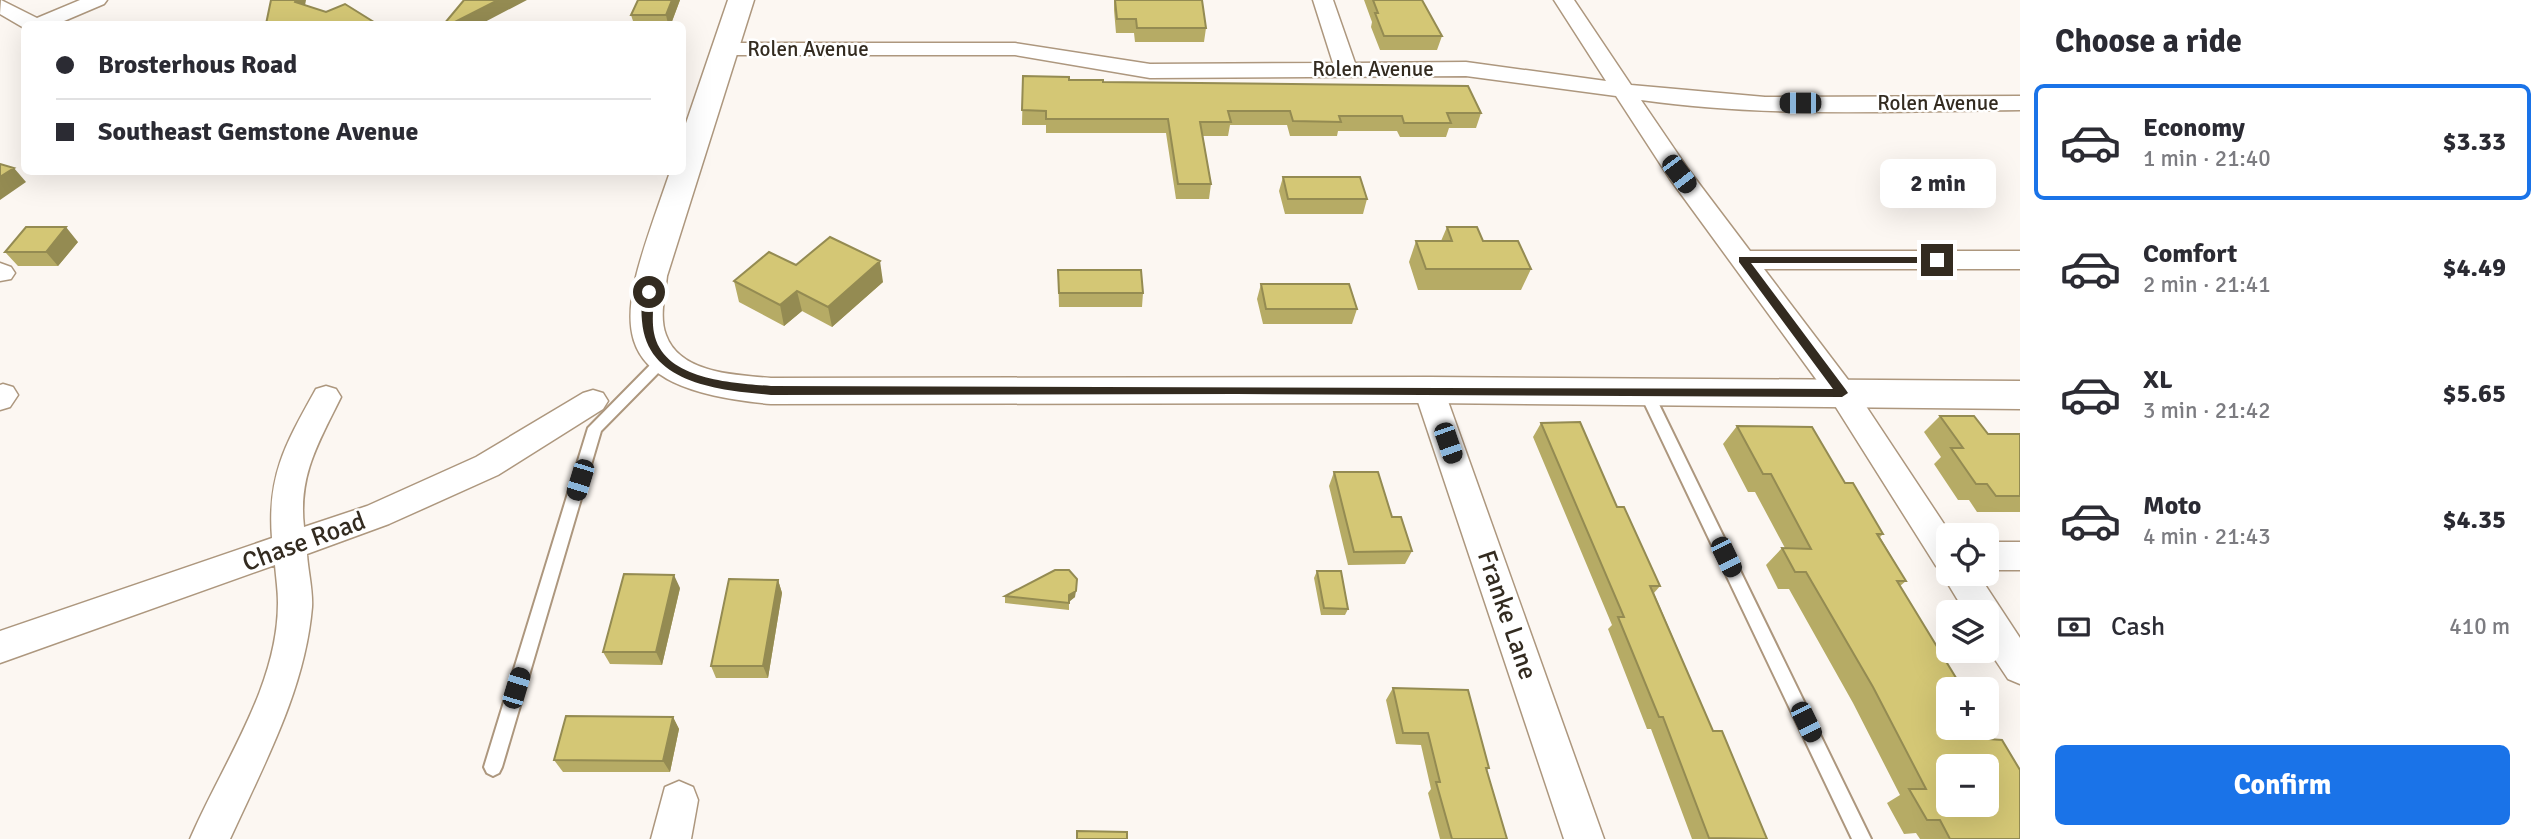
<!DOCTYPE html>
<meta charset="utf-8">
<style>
body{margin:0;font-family:Signika,sans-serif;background:#f2f2f3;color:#2b2b33;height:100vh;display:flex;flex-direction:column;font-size:26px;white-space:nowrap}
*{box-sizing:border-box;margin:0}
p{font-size:23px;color:#7c7c81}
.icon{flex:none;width:38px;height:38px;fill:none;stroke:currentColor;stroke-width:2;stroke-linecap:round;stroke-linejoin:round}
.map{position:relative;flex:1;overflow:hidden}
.sheet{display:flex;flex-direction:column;background:#fff;width:525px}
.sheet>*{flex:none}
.guide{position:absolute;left:21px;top:21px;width:665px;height:154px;border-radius:10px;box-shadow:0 7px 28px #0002;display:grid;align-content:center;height:154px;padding:0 35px;background:#fff}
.tools{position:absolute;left:1936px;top:523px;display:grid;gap:14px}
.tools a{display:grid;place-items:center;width:63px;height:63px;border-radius:10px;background:#fff;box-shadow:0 7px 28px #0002;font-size:35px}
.end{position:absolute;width:32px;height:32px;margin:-16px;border:9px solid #332b20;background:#fff;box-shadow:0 0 0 4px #fff}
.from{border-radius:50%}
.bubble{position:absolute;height:49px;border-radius:10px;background:#fff;box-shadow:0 7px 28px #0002;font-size:23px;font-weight:800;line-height:49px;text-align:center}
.car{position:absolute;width:21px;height:42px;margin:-21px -10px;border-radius:9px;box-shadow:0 0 5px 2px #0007;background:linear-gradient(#222 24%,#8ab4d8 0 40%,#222 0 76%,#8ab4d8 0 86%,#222 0)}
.guide b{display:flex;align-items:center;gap:24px;height:66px;font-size:26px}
.guide b+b{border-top:2px solid #e1e1e2}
.guide i{width:18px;height:18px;background:#2b2b33}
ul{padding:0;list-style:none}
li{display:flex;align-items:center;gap:21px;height:116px;margin:0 14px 10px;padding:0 21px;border:4px solid transparent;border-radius:10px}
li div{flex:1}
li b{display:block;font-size:26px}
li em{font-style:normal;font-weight:800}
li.current{border-color:#1a73e8}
li>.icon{width:63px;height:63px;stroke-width:1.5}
h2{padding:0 35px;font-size:32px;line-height:84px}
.pay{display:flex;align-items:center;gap:18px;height:77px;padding:0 35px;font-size:26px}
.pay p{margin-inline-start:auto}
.button{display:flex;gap:14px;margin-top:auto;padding:14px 35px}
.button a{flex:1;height:80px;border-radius:10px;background:#1a73e8;color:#fff;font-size:28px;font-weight:800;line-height:80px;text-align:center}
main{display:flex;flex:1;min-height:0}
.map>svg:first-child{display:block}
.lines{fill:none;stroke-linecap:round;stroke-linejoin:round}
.service-casing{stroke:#ad977e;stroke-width:4}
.minor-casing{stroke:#ad977e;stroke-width:3}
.tertiary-casing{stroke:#ad977e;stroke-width:3}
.service{fill:#fff;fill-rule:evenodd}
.minor{fill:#fff;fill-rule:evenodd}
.tertiary{fill:#fff;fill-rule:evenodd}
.wall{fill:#b6ab65}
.shaded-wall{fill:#948b52}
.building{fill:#d4c775;stroke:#948b52;stroke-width:2;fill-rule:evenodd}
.route{fill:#332b20}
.labels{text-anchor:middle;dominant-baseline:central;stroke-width:5;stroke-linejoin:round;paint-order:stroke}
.far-street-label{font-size:21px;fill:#332b20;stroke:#fff}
.street-label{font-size:26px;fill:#332b20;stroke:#fff}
</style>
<main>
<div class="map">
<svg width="2020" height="839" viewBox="0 0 2020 839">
<rect width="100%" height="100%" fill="#fcf7f2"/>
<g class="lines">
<defs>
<path id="service" d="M 662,356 L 669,361 L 667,364 L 601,431 L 502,767 L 499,773 L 493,776 L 487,773 L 484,767 L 588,428 L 657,358 Z
M 1646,387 L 1653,392 L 1871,839 L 1852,839 L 1639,392 Z"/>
<path id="minor" d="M 1,0 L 37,18 L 80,0 L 107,0 L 104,4 L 57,24 L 24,24 L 24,28 L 0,14 Z
M 1313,0 L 1333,0 L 1355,63 L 1466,62 L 1606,81 L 1554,0 L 1574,0 L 1631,85 L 1765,97 L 2020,96 L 2020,110 C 1894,111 1767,118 1641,100 L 1688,169 L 1750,251 L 2020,251 L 2020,269 L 1764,269 L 1852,385 L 1952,536 L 1948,536 L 1948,574 L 1978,574 L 2020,638 L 2020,684 L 2008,679 L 1986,646 L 1986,612 L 1965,612 L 1942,574 L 1945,569 L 1936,566 L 1832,401 L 1670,179 L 1616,96 L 1466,76 L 1150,78 L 1015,55 L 726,55 L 718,54 L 715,49 L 718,44 L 726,43 L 1015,43 L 1150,64 L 1333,63 Z
M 0,263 L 11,267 L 15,273 L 11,279 L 0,281 Z
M 1429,379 L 1439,382 L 1444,390 L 1604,839 L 1564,839 L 1414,390 L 1419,382 Z
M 3,384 L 13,387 L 18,395 L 10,407 L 0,410 L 0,385 Z
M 326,386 L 336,389 L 341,397 C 319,442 298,475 304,527 L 367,506 L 476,457 L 583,393 L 593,390 L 603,393 L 608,401 L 603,409 L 498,475 L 389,524 L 307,554 C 308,571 313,590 312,607 C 305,690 264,764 230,839 L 190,839 C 222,764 278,687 278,603 C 278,590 276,577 275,565 L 0,663 L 0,631 L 272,538 C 267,475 286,443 316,389 Z
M 1986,542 L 2020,542 L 2020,570 L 1986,570 Z
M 679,781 L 693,787 L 698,800 L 691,839 L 651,839 L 665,787 Z"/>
<path id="tertiary" d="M 728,0 L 754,0 L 667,276 C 665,295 659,317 666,335 C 680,374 737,375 771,378 L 1429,377 L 2020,381 L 2020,409 L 1429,403 L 771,404 C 582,387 623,309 670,172 L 682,172 L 682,135 Z"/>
</defs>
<use href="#service" class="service-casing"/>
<use href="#minor" class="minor-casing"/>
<use href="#tertiary" class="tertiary-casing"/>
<use href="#service" class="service"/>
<use href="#minor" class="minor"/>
<use href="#tertiary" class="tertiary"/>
</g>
<path class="wall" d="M 638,0 L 680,0 L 671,24 L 634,24 L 631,15 Z
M 1114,0 L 1206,28 L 1204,42 L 1135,42 L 1134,33 L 1116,33 L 1114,10 Z
M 1364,0 L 1422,0 L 1442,36 L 1437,50 L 1380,50 L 1371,27 L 1372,22 Z
M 1023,76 L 1103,82 L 1481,113 L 1476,128 L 1449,128 L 1446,137 L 1400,137 L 1397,131 L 1338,131 L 1337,136 L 1290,136 L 1287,125 L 1230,125 L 1228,136 L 1203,136 L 1211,184 L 1209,199 L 1176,199 L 1166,133 L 1046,133 L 1046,125 L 1022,125 Z
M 1283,177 L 1367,199 L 1363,214 L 1285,214 L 1279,191 Z
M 1447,227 L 1483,241 L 1531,269 L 1521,290 L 1418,290 L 1409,262 L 1416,241 L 1441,241 Z
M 78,242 L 58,266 L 18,266 L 5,252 Z
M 1058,270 L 1143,293 L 1142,307 L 1059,307 Z
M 734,281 L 883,282 L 832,327 L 802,311 L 784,326 L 739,302 Z
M 1261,284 L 1357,309 L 1352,324 L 1263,324 L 1257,299 Z
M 1940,416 L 1988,434 L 2020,434 L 2020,512 L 1977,512 L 1969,500 L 1958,500 L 1934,464 L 1941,457 L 1924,432 Z
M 1541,423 L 1617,507 L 1660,586 L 1654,593 L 1713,731 L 1767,839 L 1692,839 L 1651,729 L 1647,729 L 1608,629 L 1612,625 L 1533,437 Z
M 1737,426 L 1845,483 L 1883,534 L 1880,537 L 1906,581 L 1900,586 L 1961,686 L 1958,688 L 2020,839 L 1920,839 L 1916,833 L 1904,834 L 1887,803 L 1900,795 L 1853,703 L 1789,589 L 1778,589 L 1766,565 L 1782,548 L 1785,548 L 1755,492 L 1748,492 L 1723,444 Z
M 1334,472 L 1392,517 L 1412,551 L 1405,564 L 1348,565 L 1329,486 Z
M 1317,571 L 1348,609 L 1345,615 L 1321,615 L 1314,578 Z
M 778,580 L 782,593 L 768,678 L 716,678 L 711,666 Z
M 680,588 L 662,665 L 610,664 L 603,652 Z
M 1005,596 L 1075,597 L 1069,601 L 1069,610 L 1005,603 Z
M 1393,688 L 1489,768 L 1486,771 L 1507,839 L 1440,839 L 1428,793 L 1431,789 L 1421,745 L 1396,744 L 1386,700 Z
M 673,717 L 679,729 L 670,772 L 563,772 L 554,760 Z"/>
<path class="shaded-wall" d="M 296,0 L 306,0 L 303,16 L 295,2 Z
M 498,0 L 527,0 L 481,24 L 451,24 Z
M 672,0 L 680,0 L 671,24 L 668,24 L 666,15 Z
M 14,168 L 26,182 L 0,200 L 0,177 Z
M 66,227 L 78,242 L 58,266 L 46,252 Z
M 880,261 L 883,282 L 832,327 L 828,307 Z
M 797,291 L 802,311 L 784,326 L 780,305 Z
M 674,575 L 680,588 L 662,665 L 656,652 Z
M 778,580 L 782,593 L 768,678 L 763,666 Z
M 1076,591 L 1075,597 L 1069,602 L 1069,595 Z
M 673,717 L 679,729 L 670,772 L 663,761 Z"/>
<path class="building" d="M 271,0 L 296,0 L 295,2 L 326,12 L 345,4 L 377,24 L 266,24 Z
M 464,0 L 498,0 L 451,24 L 444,24 Z
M 638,0 L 672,0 L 666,15 L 631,15 Z
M 1115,0 L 1202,0 L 1206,28 L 1137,28 L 1136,19 L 1117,19 Z
M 1373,0 L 1422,0 L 1442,36 L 1384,36 L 1375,13 L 1378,13 Z
M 1023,76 L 1069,77 L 1069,80 L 1103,80 L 1103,82 L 1468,86 L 1481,113 L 1447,113 L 1451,123 L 1404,123 L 1402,116 L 1339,116 L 1341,122 L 1293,121 L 1290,111 L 1228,111 L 1231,122 L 1200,122 L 1211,184 L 1178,184 L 1168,119 L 1046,119 L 1046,111 L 1022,110 Z
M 0,164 L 14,168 L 0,177 Z
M 1283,177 L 1360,177 L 1367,199 L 1288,199 Z
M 26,227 L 66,227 L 46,252 L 5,252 Z
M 1447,227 L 1477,227 L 1483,241 L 1518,241 L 1531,269 L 1426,269 L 1416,241 L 1452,241 Z
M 830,237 L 880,261 L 828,307 L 797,291 L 780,305 L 734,281 L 769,252 L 796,265 Z
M 1058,270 L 1141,270 L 1143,293 L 1059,293 Z
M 1261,284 L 1349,284 L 1357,309 L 1266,309 Z
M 1940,416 L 1974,416 L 1988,434 L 2020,434 L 2020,496 L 1996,496 L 1987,484 L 1976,484 L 1951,448 L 1963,448 Z
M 1580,422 L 1617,507 L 1624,507 L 1660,586 L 1650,586 L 1713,731 L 1722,731 L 1767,839 L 1709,838 L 1663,717 L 1659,717 L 1618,617 L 1624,617 L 1541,423 Z
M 1737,426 L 1812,427 L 1845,483 L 1853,483 L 1883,534 L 1877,534 L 1906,581 L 1897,581 L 1961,686 L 1957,686 L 1959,690 L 1948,690 L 1948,728 L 1981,728 L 1988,739 L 2002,740 L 2020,770 L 2020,839 L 1950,839 L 1940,820 L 1927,820 L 1909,789 L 1926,789 L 1873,687 L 1806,572 L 1795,572 L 1782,548 L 1811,549 L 1771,474 L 1763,474 ZM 1948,766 L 1986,766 L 1986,805 L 1948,805 Z
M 1334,472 L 1378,472 L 1392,517 L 1401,517 L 1412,551 L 1354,552 Z
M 1055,570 L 1069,570 L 1077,579 L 1076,591 L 1069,595 L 1069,603 L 1005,596 Z
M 1317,571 L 1341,571 L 1348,609 L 1324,608 Z
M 624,574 L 674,575 L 656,652 L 603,652 Z
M 729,579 L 778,580 L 763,666 L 711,666 Z
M 1393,688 L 1468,690 L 1489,768 L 1486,768 L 1507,839 L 1452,839 L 1436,782 L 1440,782 L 1428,733 L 1403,733 Z
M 566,716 L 673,717 L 663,761 L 554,760 Z
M 1077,831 L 1127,832 L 1127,839 L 1077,839 Z"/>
<path class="route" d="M 1739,257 L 1937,257 L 1942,260 L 1937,263 L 1751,263 L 1846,390 L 1848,393 L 1842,397 L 1236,394 L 771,395 C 721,390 647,385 642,321 C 641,310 641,300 645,289 L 652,289 C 655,302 651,318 654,333 C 663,380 732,383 771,386 L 1833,389 L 1739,262 Z"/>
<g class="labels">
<g class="far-street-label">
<text x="808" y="49">Rolen Avenue</text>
<text x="1373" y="69">Rolen Avenue</text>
<text x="1938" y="103">Rolen Avenue</text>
</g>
<g class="street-label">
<text transform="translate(304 542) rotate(-20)">Chase Road</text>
<text transform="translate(1507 615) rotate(71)">Franke Lane</text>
</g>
</g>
</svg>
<div class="tools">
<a><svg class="icon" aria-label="locate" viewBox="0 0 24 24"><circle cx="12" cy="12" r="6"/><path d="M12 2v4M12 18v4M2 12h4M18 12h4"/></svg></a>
<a><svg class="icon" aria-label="layers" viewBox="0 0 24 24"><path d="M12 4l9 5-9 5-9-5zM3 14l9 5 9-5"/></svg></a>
<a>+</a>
<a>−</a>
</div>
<i class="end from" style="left:649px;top:292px"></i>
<i class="end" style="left:1937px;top:260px"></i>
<div class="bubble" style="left:1880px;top:159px;width:116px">2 min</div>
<i class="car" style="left:1800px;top:103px;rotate:270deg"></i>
<i class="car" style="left:1679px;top:174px;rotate:143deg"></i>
<i class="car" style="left:1448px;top:443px;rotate:161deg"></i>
<i class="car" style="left:580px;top:480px;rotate:197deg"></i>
<i class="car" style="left:1726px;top:557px;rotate:154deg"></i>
<i class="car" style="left:516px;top:688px;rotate:17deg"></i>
<i class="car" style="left:1806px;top:722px;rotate:154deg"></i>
<div class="guide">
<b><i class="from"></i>Brosterhous Road</b>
<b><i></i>Southeast Gemstone Avenue</b>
</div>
</div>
<section class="sheet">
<h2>Choose a ride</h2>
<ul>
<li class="current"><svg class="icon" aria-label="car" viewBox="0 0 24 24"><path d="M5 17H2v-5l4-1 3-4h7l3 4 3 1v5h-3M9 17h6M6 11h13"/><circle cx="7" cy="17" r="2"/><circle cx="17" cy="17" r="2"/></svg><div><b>Economy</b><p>1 min · 21:40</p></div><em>$3.33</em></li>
<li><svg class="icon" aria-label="car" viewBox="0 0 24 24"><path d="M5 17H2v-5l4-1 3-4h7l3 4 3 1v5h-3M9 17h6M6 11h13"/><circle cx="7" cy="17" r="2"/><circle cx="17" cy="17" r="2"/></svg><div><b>Comfort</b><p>2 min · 21:41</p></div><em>$4.49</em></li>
<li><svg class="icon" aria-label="car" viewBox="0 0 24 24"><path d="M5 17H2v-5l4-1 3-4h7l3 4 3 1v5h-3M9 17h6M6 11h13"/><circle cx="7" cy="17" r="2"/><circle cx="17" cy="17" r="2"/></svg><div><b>XL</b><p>3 min · 21:42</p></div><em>$5.65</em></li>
<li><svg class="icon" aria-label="car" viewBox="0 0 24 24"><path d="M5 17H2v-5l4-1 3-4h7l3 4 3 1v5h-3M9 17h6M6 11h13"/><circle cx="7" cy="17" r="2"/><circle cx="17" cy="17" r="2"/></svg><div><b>Moto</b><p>4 min · 21:43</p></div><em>$4.35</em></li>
</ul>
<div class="pay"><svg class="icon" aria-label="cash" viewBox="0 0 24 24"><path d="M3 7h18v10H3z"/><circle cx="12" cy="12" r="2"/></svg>Cash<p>410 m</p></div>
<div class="button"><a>Confirm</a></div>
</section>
</main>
